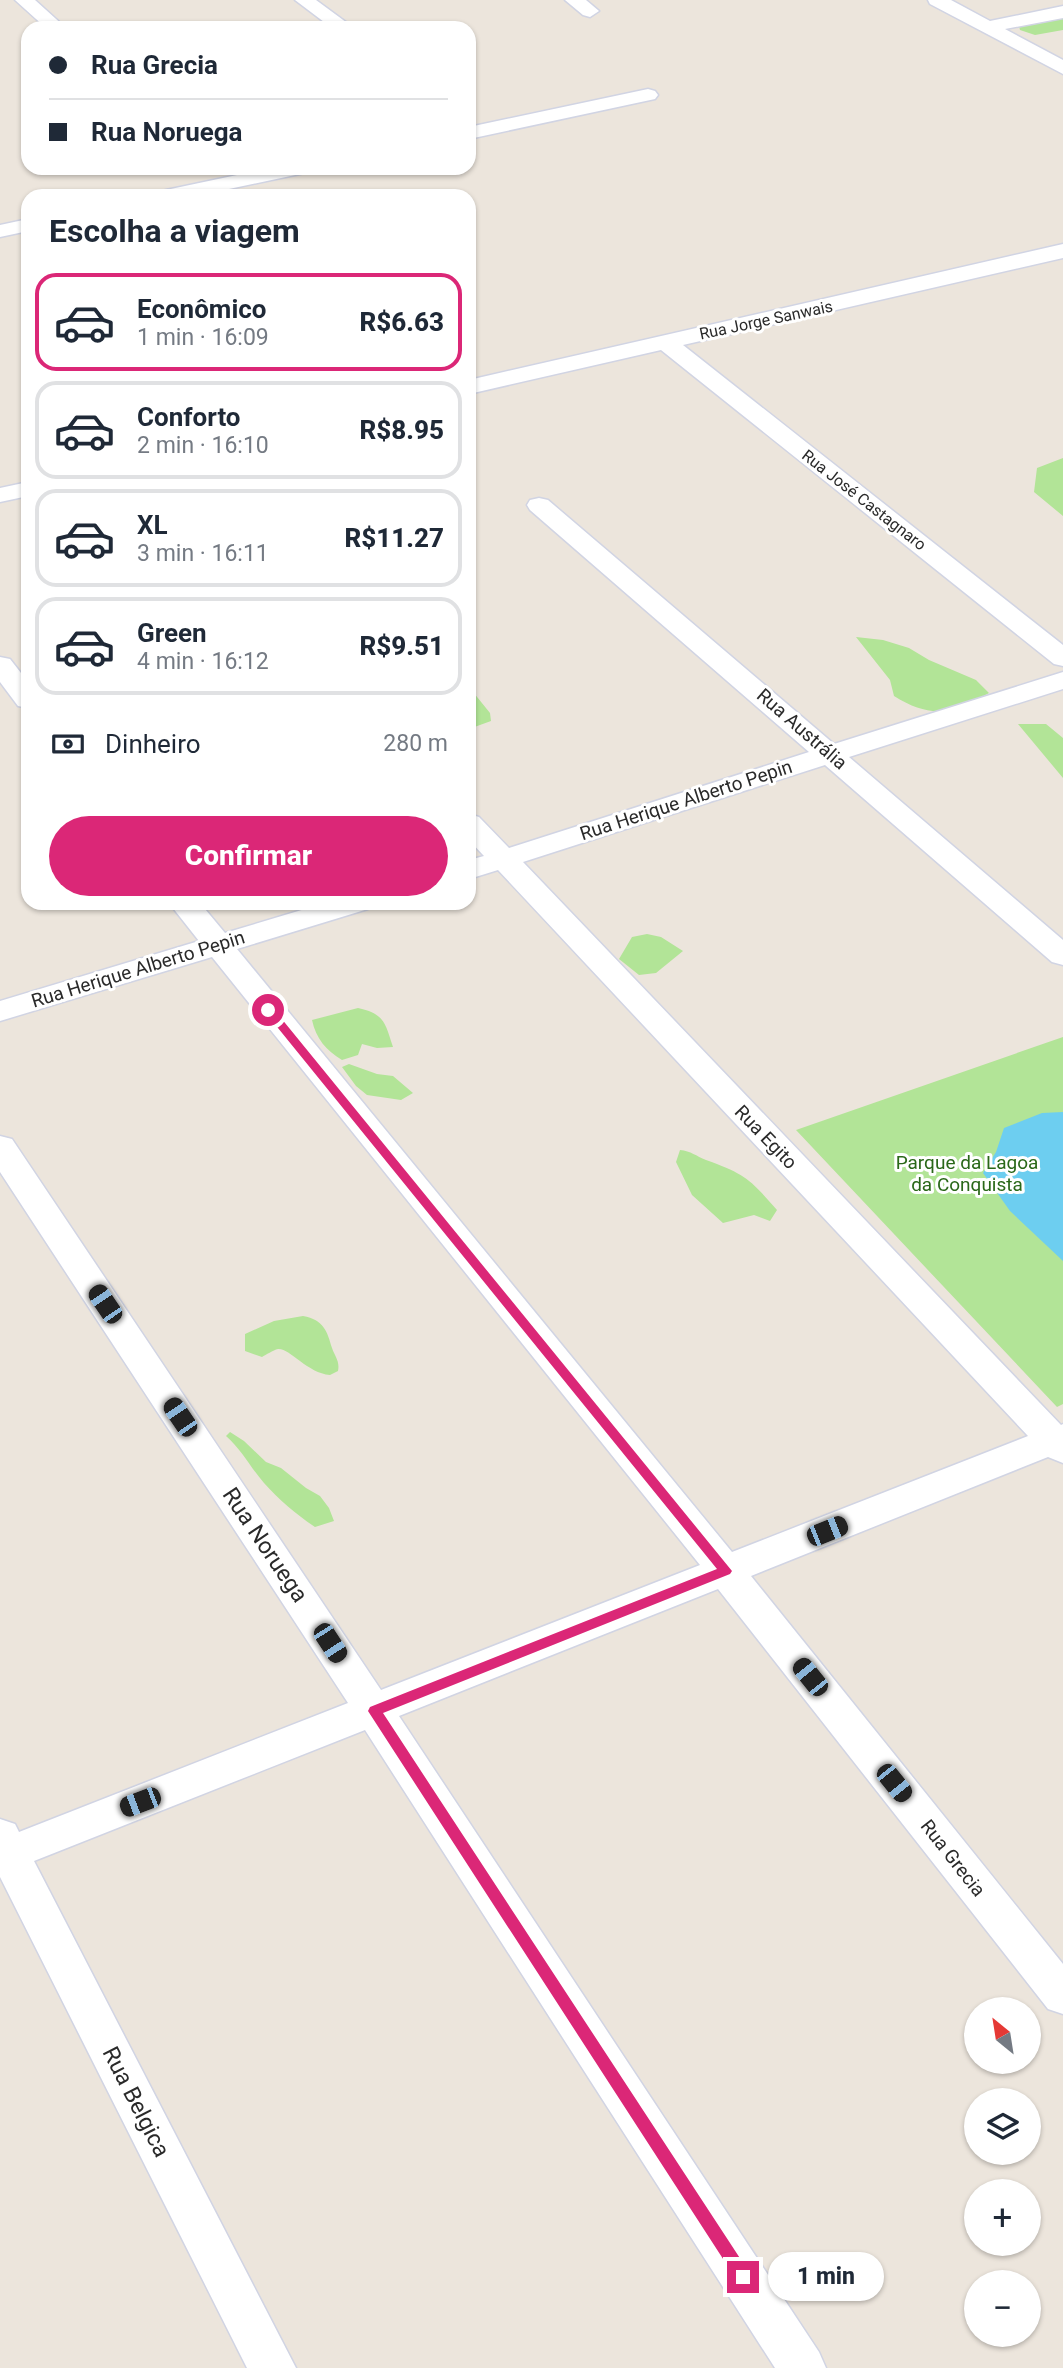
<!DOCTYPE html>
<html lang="pt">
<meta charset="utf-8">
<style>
body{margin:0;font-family:Roboto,sans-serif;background:#f6f6f7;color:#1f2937;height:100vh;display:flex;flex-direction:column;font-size:26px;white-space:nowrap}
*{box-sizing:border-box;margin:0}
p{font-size:23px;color:#747a83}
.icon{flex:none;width:38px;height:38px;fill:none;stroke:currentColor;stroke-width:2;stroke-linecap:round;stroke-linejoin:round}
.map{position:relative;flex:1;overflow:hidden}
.drawer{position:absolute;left:21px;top:189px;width:455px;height:721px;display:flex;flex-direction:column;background:#fff;border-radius:21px;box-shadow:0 2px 5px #0004}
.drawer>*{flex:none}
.guide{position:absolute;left:21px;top:21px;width:455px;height:154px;border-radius:21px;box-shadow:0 2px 5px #0004;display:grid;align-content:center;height:154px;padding:0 28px;background:#fff}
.needle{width:46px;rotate:330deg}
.buttons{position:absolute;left:964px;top:1997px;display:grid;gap:14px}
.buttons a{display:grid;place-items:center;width:77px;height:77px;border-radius:50%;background:#fff;box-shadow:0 2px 5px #0004;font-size:35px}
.end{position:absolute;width:32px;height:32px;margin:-16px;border:9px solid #db2777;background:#fff;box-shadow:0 0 0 4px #fff}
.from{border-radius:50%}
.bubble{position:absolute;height:49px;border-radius:24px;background:#fff;box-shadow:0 2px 5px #0004;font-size:23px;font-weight:800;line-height:49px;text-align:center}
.car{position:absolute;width:21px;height:42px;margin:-21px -10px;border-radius:9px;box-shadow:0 0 5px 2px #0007;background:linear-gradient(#222 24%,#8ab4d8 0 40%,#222 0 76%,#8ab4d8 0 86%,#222 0)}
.guide b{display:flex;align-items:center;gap:24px;height:66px;font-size:26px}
.guide b+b{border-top:2px solid #e0e1e3}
.guide i{width:18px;height:18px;background:#1f2937}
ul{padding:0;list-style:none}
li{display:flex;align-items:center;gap:21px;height:98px;margin:0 14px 10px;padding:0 14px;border:4px solid #e0e1e3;border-radius:21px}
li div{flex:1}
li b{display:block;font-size:26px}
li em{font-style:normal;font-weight:800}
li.active{border-color:#db2777}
li>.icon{width:63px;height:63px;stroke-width:1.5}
h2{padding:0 28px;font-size:32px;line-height:84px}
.pay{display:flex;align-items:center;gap:18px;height:77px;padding:0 28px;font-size:26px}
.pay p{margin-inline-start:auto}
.button{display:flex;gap:14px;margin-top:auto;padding:14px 28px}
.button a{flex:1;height:80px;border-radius:42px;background:#db2777;color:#fff;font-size:28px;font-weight:800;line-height:80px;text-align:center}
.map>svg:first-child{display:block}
.green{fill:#b2e497}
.water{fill:#6dcef0}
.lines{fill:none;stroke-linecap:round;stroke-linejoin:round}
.minor-casing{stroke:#d1d4e3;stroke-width:3}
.minor{fill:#fff;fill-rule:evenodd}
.route{fill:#db2777}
.labels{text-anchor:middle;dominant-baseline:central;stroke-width:6;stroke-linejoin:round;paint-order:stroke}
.far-street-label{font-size:16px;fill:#2a2a2a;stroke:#fff}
.street-label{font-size:19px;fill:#2a2a2a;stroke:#fff}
.park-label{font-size:19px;fill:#2a6819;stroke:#fff}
.near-street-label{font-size:23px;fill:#2a2a2a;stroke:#fff}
</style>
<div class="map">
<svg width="1063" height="2368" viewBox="0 0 1063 2368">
<rect width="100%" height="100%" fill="#ece5dc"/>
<path class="green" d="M 1063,15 L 1063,30 L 1035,35 L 1020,30 L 1019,26 Z
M 1063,458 L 1063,516 L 1034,492 L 1037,468 Z
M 856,637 L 883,640 L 909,648 L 929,660 L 976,680 L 989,693 C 952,714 931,719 894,696 L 890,680 Z
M 469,687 L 490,713 L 491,721 L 469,729 Z
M 1018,724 L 1046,724 L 1063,738 L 1063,778 Z
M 647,934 L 661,937 L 683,951 L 656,973 L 639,975 L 619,959 L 632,937 Z
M 358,1008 C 385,1014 385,1023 393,1047 L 377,1048 L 362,1044 L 358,1055 L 342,1060 C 326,1050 316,1039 312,1020 Z
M 1063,1037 L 1063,1404 L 1057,1407 L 796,1130 Z
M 349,1064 L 377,1074 L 393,1076 L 413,1093 L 401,1100 L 367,1095 L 356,1086 L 342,1067 Z
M 680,1150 C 691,1151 696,1156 706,1160 C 745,1174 750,1179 777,1210 L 770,1221 L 754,1215 L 723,1223 L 692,1195 L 676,1162 Z
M 303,1316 C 324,1320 327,1331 332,1348 C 335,1357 340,1361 338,1371 L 330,1375 C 307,1373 290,1348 278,1349 C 273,1350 266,1355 262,1357 L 245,1351 L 245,1334 L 274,1321 Z
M 230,1432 L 244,1441 L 266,1462 L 281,1468 L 306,1488 L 320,1496 L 329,1508 L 334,1521 L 315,1527 C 297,1515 279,1500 264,1483 C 250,1467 242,1450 226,1436 Z"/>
<path class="water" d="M 1063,1112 L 1063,1261 L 1010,1211 L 983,1173 L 996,1152 L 1004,1128 L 1042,1113 Z"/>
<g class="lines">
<defs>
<path id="minor" d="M 15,0 L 35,0 L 66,28 L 46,28 Z
M 295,0 L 316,0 L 354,28 L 332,28 Z
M 565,0 L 586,0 L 599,11 L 590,17 L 583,15 Z
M 928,0 L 951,0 L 990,21 L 1063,6 L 1063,18 L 1005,29 L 1063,60 L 1063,74 L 930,4 Z
M 648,89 L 655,91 L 658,95 L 655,99 L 469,139 L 469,127 Z
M 270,168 L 310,168 L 307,172 L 300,174 L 196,196 L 155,196 L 159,192 L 166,190 Z
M 28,219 L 28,231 L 0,237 L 0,225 Z
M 1063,244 L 1063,258 L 683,345 L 1063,645 L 1063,666 L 1054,664 L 661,350 L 469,394 L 469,380 Z
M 28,482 L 28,496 L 0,502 L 0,488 Z
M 539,498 L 548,500 L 834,744 L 1063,672 L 1063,689 L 849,757 L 1063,940 L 1063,965 L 1052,962 L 825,765 L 523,862 L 1061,1425 L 1063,1424 L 1063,1463 L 1048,1457 L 751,1576 L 1063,1964 L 1063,2014 L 1048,2009 L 718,1589 L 399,1716 L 819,2352 L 826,2368 L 775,2368 L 365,1730 L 34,1861 L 296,2368 L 247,2368 L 0,1877 L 0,1819 L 15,1824 L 19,1832 L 348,1703 L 0,1172 L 0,1136 L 12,1139 L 381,1690 L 700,1565 L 212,957 L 0,1021 L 0,1001 L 199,941 L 169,903 L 200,903 L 225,933 L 325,903 L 372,903 L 368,909 L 237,949 L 732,1552 L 1028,1436 L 498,870 L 469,879 L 469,860 L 484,856 L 469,840 L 469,814 L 479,817 L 509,848 L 809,752 L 530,510 L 527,505 L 530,500 Z
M 0,657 L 10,659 L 28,682 L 28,708 L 18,706 L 0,682 Z"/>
</defs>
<use href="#minor" class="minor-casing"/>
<use href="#minor" class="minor"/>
</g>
<path class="route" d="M 265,1007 L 272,1007 L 732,1571 L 730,1574 L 383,1713 L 749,2272 L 751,2277 L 749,2282 L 743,2285 L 738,2282 L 368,1711 L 370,1707 L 717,1569 L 265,1012 Z"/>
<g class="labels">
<g class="far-street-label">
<text transform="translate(766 320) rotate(-12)">Rua Jorge Sanwais</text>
<text transform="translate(864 500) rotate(38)">Rua José Castagnaro</text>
</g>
<g class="street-label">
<text transform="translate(802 729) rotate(41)">Rua Austrália</text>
<text transform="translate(686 800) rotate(-18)">Rua Herique Alberto Pepin</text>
<text transform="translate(138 969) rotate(-17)">Rua Herique Alberto Pepin</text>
<text transform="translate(766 1137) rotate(46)">Rua Egito</text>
<text transform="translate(953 1858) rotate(52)">Rua Grecia</text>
</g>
<g class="park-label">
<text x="967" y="1162">Parque da Lagoa<tspan x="967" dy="22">da Conquista</tspan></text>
</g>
<g class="near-street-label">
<text transform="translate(265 1545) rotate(56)">Rua Noruega</text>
<text transform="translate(136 2102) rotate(63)">Rua Belgica</text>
</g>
</g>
</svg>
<div class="buttons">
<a><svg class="needle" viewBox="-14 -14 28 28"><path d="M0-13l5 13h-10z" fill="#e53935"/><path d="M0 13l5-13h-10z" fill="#747a83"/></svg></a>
<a><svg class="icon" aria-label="layers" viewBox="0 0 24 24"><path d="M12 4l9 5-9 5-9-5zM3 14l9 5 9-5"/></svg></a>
<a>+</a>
<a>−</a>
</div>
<i class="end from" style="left:268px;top:1010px"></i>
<i class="end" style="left:743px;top:2277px"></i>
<div class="bubble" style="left:768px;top:2252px;width:116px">1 min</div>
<i class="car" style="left:105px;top:1304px;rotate:326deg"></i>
<i class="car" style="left:180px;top:1417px;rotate:326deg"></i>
<i class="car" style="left:827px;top:1531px;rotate:68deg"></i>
<i class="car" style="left:330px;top:1643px;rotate:147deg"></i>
<i class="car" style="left:810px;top:1677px;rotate:321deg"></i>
<i class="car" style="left:894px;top:1783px;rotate:141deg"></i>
<i class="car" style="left:140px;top:1802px;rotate:249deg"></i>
<div class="guide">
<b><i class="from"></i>Rua Grecia</b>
<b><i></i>Rua Noruega</b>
</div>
<section class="drawer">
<h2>Escolha a viagem</h2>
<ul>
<li class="active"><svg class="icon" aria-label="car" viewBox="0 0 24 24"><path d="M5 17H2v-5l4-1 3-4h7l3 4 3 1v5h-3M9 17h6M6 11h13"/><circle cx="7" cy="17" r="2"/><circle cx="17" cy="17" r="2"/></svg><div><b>Econômico</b><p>1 min · 16:09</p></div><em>R$6.63</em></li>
<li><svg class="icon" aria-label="car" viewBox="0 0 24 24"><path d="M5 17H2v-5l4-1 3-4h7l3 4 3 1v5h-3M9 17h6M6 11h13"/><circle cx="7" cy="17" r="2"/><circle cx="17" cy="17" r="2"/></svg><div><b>Conforto</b><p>2 min · 16:10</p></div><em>R$8.95</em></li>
<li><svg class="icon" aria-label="car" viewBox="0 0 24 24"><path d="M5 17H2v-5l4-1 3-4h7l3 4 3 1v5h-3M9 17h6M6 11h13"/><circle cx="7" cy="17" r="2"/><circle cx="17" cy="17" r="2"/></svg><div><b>XL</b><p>3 min · 16:11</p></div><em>R$11.27</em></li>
<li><svg class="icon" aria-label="car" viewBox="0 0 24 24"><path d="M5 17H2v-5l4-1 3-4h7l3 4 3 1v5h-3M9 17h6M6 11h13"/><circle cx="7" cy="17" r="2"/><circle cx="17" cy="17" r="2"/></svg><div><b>Green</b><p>4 min · 16:12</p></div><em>R$9.51</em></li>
</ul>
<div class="pay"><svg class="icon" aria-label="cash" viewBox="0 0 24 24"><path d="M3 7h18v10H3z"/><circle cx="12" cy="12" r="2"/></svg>Dinheiro<p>280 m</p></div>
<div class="button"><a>Confirmar</a></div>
</section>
</div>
